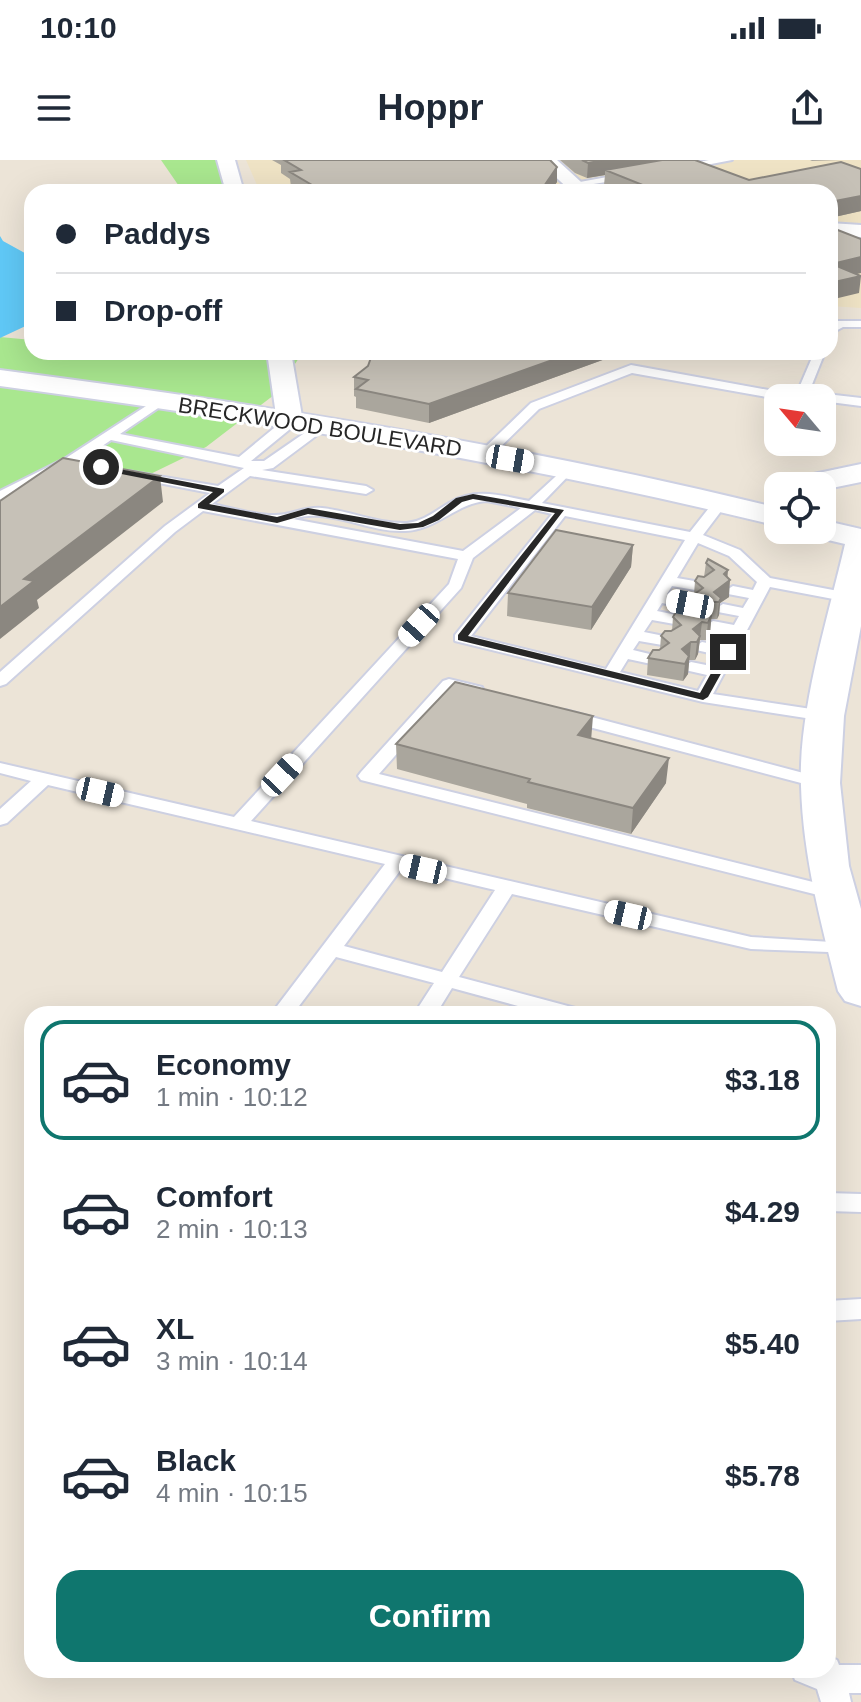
<!DOCTYPE html>
<meta charset="utf-8">
<style>
body{margin:0;font-family:Arial,sans-serif;background:#f6f6f7;color:#1f2937;height:100vh;display:flex;flex-direction:column;font-size:30px;white-space:nowrap}
*{box-sizing:border-box;margin:0}
p{font-size:26px;color:#747a83}
.icon{flex:none;width:44px;height:44px;fill:none;stroke:currentColor;stroke-width:2;stroke-linecap:round;stroke-linejoin:round}
.map{position:relative;flex:1;overflow:hidden}
.sheet{position:absolute;left:24px;top:846px;width:812px;height:672px;display:flex;flex-direction:column;background:#fff;border-radius:24px;box-shadow:0 8px 32px #0002}
.sheet>*{flex:none}
.guide{position:absolute;left:24px;top:24px;width:814px;height:176px;border-radius:24px;box-shadow:0 8px 32px #0002;display:grid;align-content:center;height:176px;padding:0 32px;background:#fff}
.needle{width:52px;rotate:299deg}
.buttons{position:absolute;left:764px;top:224px;display:grid;gap:16px}
.buttons a{display:grid;place-items:center;width:72px;height:72px;border-radius:16px;background:#fff;box-shadow:0 8px 32px #0002;font-size:40px}
.end{position:absolute;width:36px;height:36px;margin:-18px;border:10px solid #272727;background:#fff;box-shadow:0 0 0 4px #fff}
.from{border-radius:50%}
.car{position:absolute;width:24px;height:48px;margin:-24px -12px;border-radius:10px;box-shadow:0 0 6px 2px #0007;background:linear-gradient(#fff 24%,#345 0 40%,#fff 0 76%,#345 0 86%,#fff 0)}
.guide b{display:flex;align-items:center;gap:28px;height:76px;font-size:30px}
.guide b+b{border-top:2px solid #e0e1e3}
.guide i{width:20px;height:20px;background:#1f2937}
ul{padding:14px 0 0;list-style:none}
li{display:flex;align-items:center;gap:24px;height:120px;margin:0 16px 12px;padding:0 16px;border:4px solid transparent;border-radius:24px}
li div{flex:1}
li b{display:block;font-size:30px}
li em{font-style:normal;font-weight:700}
li.selected{border-color:#0f766e}
li>.icon{width:72px;height:72px;stroke-width:1.5}
.cta{display:flex;gap:16px;margin-top:auto;padding:16px 32px}
.cta a{flex:1;height:92px;border-radius:24px;background:#0f766e;color:#fff;font-size:32px;font-weight:700;line-height:92px;text-align:center}
.status{display:flex;justify-content:space-between;align-items:center;height:56px;padding:0 40px;background:#fff;direction:ltr}
.status svg{height:22px;fill:currentColor}
header{display:flex;justify-content:space-between;align-items:center;height:104px;padding:0 32px;background:#fff;font-size:36px;font-weight:700}
.map>svg:first-child{display:block}
.education{fill:#efe3c5}
.green{fill:#a9e78f}
.water{fill:#60c9f7}
.lines{fill:none;stroke-linecap:round;stroke-linejoin:round}
.service-casing{stroke:#cdd0e2;stroke-width:4}
.minor-casing{stroke:#cdd0e2;stroke-width:4}
.secondary-casing{stroke:#cdd0e2;stroke-width:4}
.service{fill:#fff;fill-rule:evenodd}
.minor{fill:#fff;fill-rule:evenodd}
.secondary{fill:#fff;fill-rule:evenodd}
.wall{fill:#aaa69d}
.shaded-wall{fill:#8b8780}
.building{fill:#c6c1b7;stroke:#8b8780;stroke-width:2}
.route{fill:#272727}
.labels{text-anchor:middle;dominant-baseline:central;stroke-width:6;stroke-linejoin:round;paint-order:stroke}
.far-street-label{font-size:22px;fill:#272727;stroke:#fff}
</style>
<div class="status"><b>10:10</b><svg viewBox="0 0 49 12"><path d="M0 12V9h3v3zM5 12V6h3v6zM10 12V3h3v9zM15 12V0h3v12zM26 1h20v11H26zM47 4h2v5h-2z"/></svg></div>
<header><svg class="icon" aria-label="menu" viewBox="0 0 24 24"><path d="M4 6h16M4 12h16M4 18h16"/></svg>Hoppr<svg class="icon" aria-label="share" viewBox="0 0 24 24"><path d="M12 15V3M7 8l5-5 5 5M5 13v7h14v-7"/></svg></header>
<div class="map">
<svg width="861" height="1542" viewBox="0 0 861 1542">
<rect width="100%" height="100%" fill="#ece4d7"/>
<path class="education" d="M 246,0 L 861,0 L 861,148 L 830,146 L 830,32 L 260,32 Z"/>
<path class="green" d="M 161,0 L 222,0 L 243,32 L 183,32 Z
M 0,177 L 32,180 L 32,192 L 301,192 L 301,195 L 274,235 L 206,287 L 0,387 Z"/>
<path class="water" d="M 0,76 L 3,81 L 32,97 L 32,163 L 0,178 Z"/>
<g class="lines">
<defs>
<path id="service" d="M 709,0 L 732,0 L 680,10 L 675,7 Z
M 629,13 L 632,18 L 574,27 L 569,24 Z
M 837,161 L 861,161 L 861,167 L 843,167 L 830,174 L 830,166 Z
M 825,192 L 809,232 L 861,238 L 861,246 L 822,241 L 822,238 L 778,239 L 632,213 L 539,249 L 489,298 L 477,295 L 531,243 L 631,205 L 796,235 L 814,193 Z
M 160,237 L 164,238 L 164,244 L 120,274 L 239,297 L 285,259 L 295,259 L 295,265 L 251,301 L 264,301 L 319,263 L 324,264 L 324,270 L 273,308 L 262,310 L 366,326 L 373,330 L 366,334 L 250,316 L 212,344 C 232,348 254,355 273,355 C 290,356 304,346 322,348 C 350,351 378,364 407,363 C 425,361 436,350 451,342 C 476,327 503,336 529,341 L 567,306 L 574,310 L 542,343 L 690,372 L 716,339 L 726,339 L 728,342 L 703,375 L 740,390 L 770,418 L 854,434 L 854,440 L 849,442 L 770,427 L 713,534 L 831,552 L 833,556 L 825,561 L 703,542 L 455,481 L 455,475 L 552,354 L 535,350 L 473,398 L 461,428 L 251,661 L 751,777 L 848,783 L 855,785 L 858,789 L 855,793 L 751,789 L 512,734 L 459,817 L 579,849 L 583,854 L 547,854 L 452,828 L 436,854 L 414,854 L 434,823 L 336,797 L 293,854 L 271,854 L 385,704 L 48,625 L 7,663 L 0,665 L 0,649 L 31,621 L 0,613 L 0,603 L 234,657 L 449,424 L 458,399 L 203,351 L 175,372 L 6,524 L 0,526 L 0,512 L 165,366 L 210,333 L 128,317 L 128,311 L 218,326 L 244,308 L 111,280 L 76,304 L 0,340 L 0,331 L 66,298 ZM 487,341 L 521,348 L 463,391 L 293,359 C 330,347 367,373 405,371 C 437,370 456,343 487,341 ZM 565,356 L 685,380 L 606,509 L 471,476 ZM 698,383 L 729,396 L 757,422 L 753,430 L 733,426 L 725,431 L 728,434 L 749,438 L 743,448 L 723,444 L 715,449 L 718,452 L 739,456 L 734,465 L 713,461 L 705,466 L 707,469 L 729,474 L 722,486 L 702,482 L 694,487 L 696,490 L 718,495 L 711,506 L 691,502 L 683,507 L 685,510 L 707,515 L 698,531 L 620,512 L 628,499 L 656,505 L 664,500 L 662,497 L 633,490 L 639,481 L 668,486 L 676,481 L 674,478 L 644,472 L 652,460 L 680,465 L 688,460 L 686,457 L 657,451 L 662,443 L 690,449 L 698,444 L 695,441 L 667,434 L 672,426 L 701,431 L 709,426 L 706,423 L 677,418 ZM 402,708 L 495,730 L 442,812 L 344,786 Z
M 449,519 L 482,527 L 484,531 L 476,536 L 453,530 L 379,614 L 841,729 L 844,733 L 834,739 L 361,620 L 358,616 L 361,612 L 443,521 Z
M 565,550 L 826,619 L 829,623 L 820,628 L 559,559 L 557,555 Z
M 828,1033 L 861,1034 L 861,1052 L 828,1051 Z
M 861,1139 L 861,1159 L 828,1161 L 828,1141 Z
M 828,1496 L 837,1500 L 839,1505 L 861,1505 L 861,1533 L 849,1533 L 851,1542 L 821,1542 L 817,1529 L 795,1520 L 791,1510 L 828,1510 Z"/>
<path id="minor" d="M 217,0 L 235,0 L 244,32 L 226,32 Z
M 537,0 L 557,0 L 592,32 L 572,32 Z
M 830,63 L 861,65 L 861,77 L 830,75 Z
M 267,192 L 291,192 L 303,262 L 299,267 L 281,267 L 277,262 Z"/>
<path id="secondary" d="M 0,210 C 260,244 523,285 778,348 L 778,366 C 523,303 260,261 0,226 Z
M 861,304 L 861,322 L 822,330 L 822,326 L 781,326 L 785,320 Z
M 822,360 L 861,369 L 861,466 L 844,556 L 840,623 L 849,706 L 861,749 L 861,846 L 845,841 L 838,831 C 821,763 803,697 801,626 C 798,551 828,458 845,384 L 811,376 L 807,370 L 822,370 Z"/>
</defs>
<use href="#service" class="service-casing"/>
<use href="#minor" class="minor-casing"/>
<use href="#secondary" class="secondary-casing"/>
<use href="#service" class="service"/>
<use href="#minor" class="minor"/>
<use href="#secondary" class="secondary"/>
</g>
<path class="wall" d="M 272,0 L 550,0 L 557,22 L 550,32 L 299,32 L 291,27 L 290,19 L 281,13 L 281,5 Z
M 560,0 L 695,0 L 749,20 L 861,9 L 861,51 L 830,58 L 830,32 L 621,32 L 604,25 L 605,15 L 587,18 L 575,13 Z
M 810,0 L 841,0 L 812,1 Z
M 373,192 L 636,192 L 608,198 L 429,263 L 356,248 L 356,237 L 354,236 L 354,217 L 368,206 Z
M 633,385 L 631,407 L 591,470 L 507,456 L 508,433 Z
M 706,403 L 727,417 L 729,437 L 720,443 L 719,455 L 717,459 L 711,459 L 710,473 L 706,480 L 700,480 L 698,494 L 695,500 L 689,500 L 688,514 L 683,521 L 647,515 L 648,498 L 660,489 L 661,476 L 672,471 L 673,457 L 684,450 L 685,437 L 694,434 L 695,421 L 704,417 Z
M 591,578 L 666,623 L 631,674 L 527,648 L 527,644 L 397,609 L 396,584 Z"/>
<path class="shaded-wall" d="M 604,0 L 667,0 L 605,10 L 605,15 L 587,18 L 588,3 Z
M 557,7 L 557,22 L 550,32 L 540,32 Z
M 861,36 L 861,51 L 830,58 L 830,42 Z
M 861,97 L 861,113 L 830,121 L 832,104 Z
M 861,116 L 859,133 L 830,140 L 830,123 Z
M 575,192 L 636,192 L 608,198 L 429,263 L 429,244 Z
M 160,316 L 163,342 L 37,440 L 39,448 L 0,479 L 0,447 L 24,419 Z
M 633,385 L 631,407 L 591,470 L 592,447 Z
M 728,410 L 727,423 L 730,420 L 729,437 L 720,443 L 719,455 L 717,459 L 719,442 L 713,442 L 710,473 L 706,480 L 708,463 L 704,448 L 724,414 Z
M 702,462 L 698,494 L 695,500 L 697,482 L 693,469 Z
M 691,482 L 688,514 L 683,521 L 685,504 L 682,489 Z
M 593,556 L 591,581 L 578,575 Z
M 669,598 L 666,623 L 631,674 L 633,648 Z"/>
<path class="building" d="M 284,0 L 550,0 L 557,7 L 540,32 L 324,32 L 290,12 L 301,10 Z
M 582,0 L 604,0 L 588,3 Z
M 662,0 L 695,0 L 749,20 L 841,2 L 861,9 L 861,36 L 830,42 L 830,32 L 660,32 L 605,10 Z
M 830,67 L 861,79 L 861,97 L 832,104 L 861,116 L 830,123 Z
M 373,192 L 575,192 L 429,244 L 356,229 L 368,220 L 354,217 L 368,206 Z
M 63,298 L 160,316 L 24,419 L 34,421 L 0,447 L 0,341 Z
M 556,370 L 633,385 L 592,447 L 508,433 Z
M 708,399 L 728,410 L 724,414 L 730,420 L 714,432 L 721,438 L 719,442 L 713,442 L 704,448 L 711,456 L 708,463 L 702,462 L 693,469 L 700,476 L 697,482 L 691,482 L 682,489 L 689,496 L 685,504 L 648,498 L 653,490 L 659,490 L 669,483 L 661,476 L 665,471 L 671,471 L 681,465 L 673,457 L 677,450 L 683,451 L 693,444 L 685,437 L 687,434 L 693,435 L 703,428 L 695,421 L 698,416 L 704,417 L 714,410 L 706,403 Z
M 455,522 L 593,556 L 578,575 L 669,598 L 633,648 L 528,622 L 530,619 L 396,584 Z"/>
<path class="route" d="M 98,305 L 224,329 L 224,332 L 209,344 L 277,357 L 308,348 L 400,364 L 418,363 L 433,356 L 456,338 L 473,334 L 564,350 L 468,476 L 700,533 L 724,490 L 733,492 L 708,537 L 703,540 L 458,480 L 458,475 L 555,353 L 473,339 L 462,342 L 439,360 L 423,367 L 400,370 L 308,354 L 277,363 L 198,348 L 198,344 L 213,332 L 101,310 Z"/>
<g class="labels">
<g class="far-street-label">
<text transform="translate(320 267) rotate(9)">BRECKWOOD BOULEVARD</text>
</g>
</g>
</svg>
<div class="buttons">
<a><svg class="needle" viewBox="-14 -14 28 28"><path d="M0-13l5 13h-10z" fill="#e53935"/><path d="M0 13l5-13h-10z" fill="#747a83"/></svg></a>
<a><svg class="icon" aria-label="locate" viewBox="0 0 24 24"><circle cx="12" cy="12" r="6"/><path d="M12 2v4M12 18v4M2 12h4M18 12h4"/></svg></a>
</div>
<i class="end from" style="left:101px;top:307px"></i>
<i class="end" style="left:728px;top:492px"></i>
<i class="car" style="left:510px;top:299px;rotate:100deg"></i>
<i class="car" style="left:690px;top:444px;rotate:281deg"></i>
<i class="car" style="left:419px;top:465px;rotate:222deg"></i>
<i class="car" style="left:282px;top:615px;rotate:43deg"></i>
<i class="car" style="left:100px;top:632px;rotate:103deg"></i>
<i class="car" style="left:423px;top:709px;rotate:283deg"></i>
<i class="car" style="left:628px;top:755px;rotate:283deg"></i>
<div class="guide">
<b><i class="from"></i>Paddys</b>
<b><i></i>Drop-off</b>
</div>
<section class="sheet">
<ul>
<li class="selected"><svg class="icon" aria-label="car" viewBox="0 0 24 24"><path d="M5 17H2v-5l4-1 3-4h7l3 4 3 1v5h-3M9 17h6M6 11h13"/><circle cx="7" cy="17" r="2"/><circle cx="17" cy="17" r="2"/></svg><div><b>Economy</b><p>1 min · 10:12</p></div><em>$3.18</em></li>
<li><svg class="icon" aria-label="car" viewBox="0 0 24 24"><path d="M5 17H2v-5l4-1 3-4h7l3 4 3 1v5h-3M9 17h6M6 11h13"/><circle cx="7" cy="17" r="2"/><circle cx="17" cy="17" r="2"/></svg><div><b>Comfort</b><p>2 min · 10:13</p></div><em>$4.29</em></li>
<li><svg class="icon" aria-label="car" viewBox="0 0 24 24"><path d="M5 17H2v-5l4-1 3-4h7l3 4 3 1v5h-3M9 17h6M6 11h13"/><circle cx="7" cy="17" r="2"/><circle cx="17" cy="17" r="2"/></svg><div><b>XL</b><p>3 min · 10:14</p></div><em>$5.40</em></li>
<li><svg class="icon" aria-label="car" viewBox="0 0 24 24"><path d="M5 17H2v-5l4-1 3-4h7l3 4 3 1v5h-3M9 17h6M6 11h13"/><circle cx="7" cy="17" r="2"/><circle cx="17" cy="17" r="2"/></svg><div><b>Black</b><p>4 min · 10:15</p></div><em>$5.78</em></li>
</ul>
<div class="cta"><a>Confirm</a></div>
</section>
</div>
